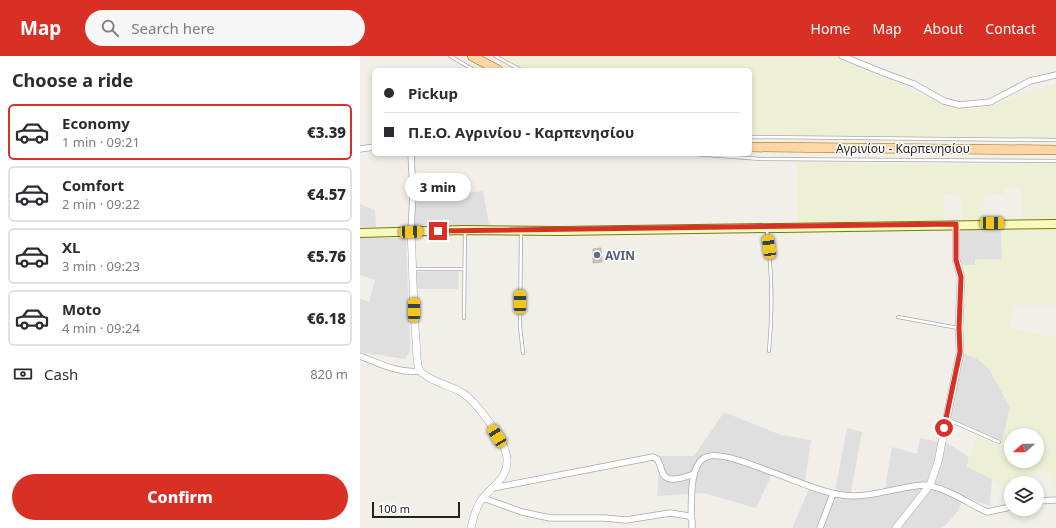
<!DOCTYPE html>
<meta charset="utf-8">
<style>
body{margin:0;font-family:"Noto Sans",sans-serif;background:#f7f7f7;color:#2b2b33;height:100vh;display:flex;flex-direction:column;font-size:15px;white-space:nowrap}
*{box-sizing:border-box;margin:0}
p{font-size:13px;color:#7c7c81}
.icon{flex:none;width:22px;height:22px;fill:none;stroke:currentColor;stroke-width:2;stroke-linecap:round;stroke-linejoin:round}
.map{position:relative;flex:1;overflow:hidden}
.panel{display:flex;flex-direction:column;background:#fff;width:360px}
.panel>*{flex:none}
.guide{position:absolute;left:12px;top:12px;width:380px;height:88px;border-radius:6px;box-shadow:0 2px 6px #0003;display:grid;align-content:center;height:88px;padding:0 12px;background:#fff}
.needle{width:26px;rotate:250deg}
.buttons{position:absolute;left:644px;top:372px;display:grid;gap:8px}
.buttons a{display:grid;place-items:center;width:40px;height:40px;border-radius:50%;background:#fff;box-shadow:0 2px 6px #0003;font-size:20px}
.scale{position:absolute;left:12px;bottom:10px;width:88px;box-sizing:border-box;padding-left:4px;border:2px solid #222;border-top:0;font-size:11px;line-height:14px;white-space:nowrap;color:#222;-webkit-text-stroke:3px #fff;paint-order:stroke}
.end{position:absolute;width:18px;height:18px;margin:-9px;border:5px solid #d93025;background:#fff;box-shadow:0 0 0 2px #fff}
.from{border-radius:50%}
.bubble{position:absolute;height:28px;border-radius:14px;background:#fff;box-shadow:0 2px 6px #0003;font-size:13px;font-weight:800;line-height:28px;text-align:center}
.car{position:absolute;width:12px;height:24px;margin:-12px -6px;border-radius:5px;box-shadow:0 0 3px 1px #0007;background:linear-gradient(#f5c518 24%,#345 0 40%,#f5c518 0 76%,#345 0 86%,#f5c518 0)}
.guide b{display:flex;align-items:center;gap:14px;height:38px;font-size:15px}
.guide b+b{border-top:1px solid #e1e1e2}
.guide i{width:10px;height:10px;background:#2b2b33}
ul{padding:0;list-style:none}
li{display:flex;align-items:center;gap:12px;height:56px;margin:0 8px 6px;padding:0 4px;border:2px solid #e1e1e2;border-radius:6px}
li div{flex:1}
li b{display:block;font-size:15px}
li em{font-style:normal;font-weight:800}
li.active{border-color:#d93025}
li>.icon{width:36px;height:36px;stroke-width:1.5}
h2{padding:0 12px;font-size:18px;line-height:48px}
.pay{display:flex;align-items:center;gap:10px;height:44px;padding:0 12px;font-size:15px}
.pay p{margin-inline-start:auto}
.button{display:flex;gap:8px;margin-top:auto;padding:8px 12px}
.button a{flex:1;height:46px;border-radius:24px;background:#d93025;color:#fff;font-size:16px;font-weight:800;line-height:46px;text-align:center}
header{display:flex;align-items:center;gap:24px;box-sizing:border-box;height:56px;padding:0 20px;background:#d93025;color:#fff}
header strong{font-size:19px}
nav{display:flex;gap:22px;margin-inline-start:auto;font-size:14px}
.search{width:280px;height:36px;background:#f7f7f7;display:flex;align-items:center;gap:10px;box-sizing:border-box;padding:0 14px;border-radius:22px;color:#7c7c81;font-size:15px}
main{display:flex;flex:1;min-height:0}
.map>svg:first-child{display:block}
.residential{fill:#e0dfdf}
.farmland{fill:#eef0d5;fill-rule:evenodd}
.building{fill:#c7bfb8;stroke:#c4b6ab}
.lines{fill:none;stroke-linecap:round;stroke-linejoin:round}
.service-casing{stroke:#a9a9a9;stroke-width:4}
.minor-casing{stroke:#a9a9a9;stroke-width:7}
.tertiary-casing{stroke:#a9a9a9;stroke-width:8}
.secondary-casing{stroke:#707d05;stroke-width:10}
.primary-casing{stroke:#a06b00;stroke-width:10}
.service{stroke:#fff;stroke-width:2.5}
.minor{stroke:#fff;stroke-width:5.5}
.tertiary{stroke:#fff;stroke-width:7}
.secondary{stroke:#f7fabf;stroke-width:8}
.primary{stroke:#fcd6a4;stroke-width:9}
.route{stroke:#d93025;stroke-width:5}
.service-dot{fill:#5c6f8a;stroke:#fff;stroke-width:1.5}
.labels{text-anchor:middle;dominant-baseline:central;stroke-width:3;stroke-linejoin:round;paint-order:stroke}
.street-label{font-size:12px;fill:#222;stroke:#fff}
.service-label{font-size:12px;font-weight:bold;fill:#4e5e75;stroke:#fff;text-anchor:start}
</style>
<header>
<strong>Map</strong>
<div class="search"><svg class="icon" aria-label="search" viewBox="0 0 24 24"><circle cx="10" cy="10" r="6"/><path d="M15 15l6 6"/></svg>Search here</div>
<nav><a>Home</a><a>Map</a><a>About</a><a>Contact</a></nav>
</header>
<main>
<section class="panel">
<h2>Choose a ride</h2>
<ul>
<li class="active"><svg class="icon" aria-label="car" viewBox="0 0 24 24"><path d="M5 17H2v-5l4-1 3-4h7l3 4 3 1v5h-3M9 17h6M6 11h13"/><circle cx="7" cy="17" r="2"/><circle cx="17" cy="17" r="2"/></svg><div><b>Economy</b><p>1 min · 09:21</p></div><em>€3.39</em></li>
<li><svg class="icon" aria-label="car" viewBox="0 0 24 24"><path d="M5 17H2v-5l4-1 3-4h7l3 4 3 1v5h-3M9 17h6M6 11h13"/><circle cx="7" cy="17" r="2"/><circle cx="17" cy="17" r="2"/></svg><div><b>Comfort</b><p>2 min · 09:22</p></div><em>€4.57</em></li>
<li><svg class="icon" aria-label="car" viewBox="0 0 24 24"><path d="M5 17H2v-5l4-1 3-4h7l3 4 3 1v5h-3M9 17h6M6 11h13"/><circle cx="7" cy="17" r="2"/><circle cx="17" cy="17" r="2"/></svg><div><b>XL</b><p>3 min · 09:23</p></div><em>€5.76</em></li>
<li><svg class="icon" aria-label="car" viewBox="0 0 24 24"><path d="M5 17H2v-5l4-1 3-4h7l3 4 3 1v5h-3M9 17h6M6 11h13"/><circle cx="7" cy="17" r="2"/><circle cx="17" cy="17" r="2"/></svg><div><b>Moto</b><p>4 min · 09:24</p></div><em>€6.18</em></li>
</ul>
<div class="pay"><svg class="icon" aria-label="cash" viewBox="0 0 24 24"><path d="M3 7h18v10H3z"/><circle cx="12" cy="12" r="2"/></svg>Cash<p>820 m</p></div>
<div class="button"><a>Confirm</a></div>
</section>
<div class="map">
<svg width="696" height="472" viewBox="0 0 696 472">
<rect width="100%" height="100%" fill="#f2efe9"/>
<path class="residential" d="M 90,117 L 95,138 L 123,135 L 129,169 L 53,171 L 54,138 L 72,125 Z
M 0,148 L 15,154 L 16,171 L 0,171 Z
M 641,172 L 642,204 L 615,203 L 615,209 L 598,209 L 596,173 Z
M 0,182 L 46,182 L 50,295 L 45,303 L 0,296 L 0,242 L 9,246 L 15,224 L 0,219 Z
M 99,214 L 98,233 L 56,233 L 56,216 Z
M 601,296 L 616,302 L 628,311 L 650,351 L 643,386 L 588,361 Z
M 364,356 L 421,379 L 451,384 L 445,425 L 414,414 L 396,452 L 343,437 L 297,440 L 300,400 L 334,400 Z
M 487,372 L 502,376 L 490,441 L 524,437 L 532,391 L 557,398 L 560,382 L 587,387 L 609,401 L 607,411 L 632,423 L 630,450 L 604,441 L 598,455 L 585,470 L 580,472 L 432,472 L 449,433 L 474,440 Z"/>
<path class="farmland" d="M 142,0 L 475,0 L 480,4 L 575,45 L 595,52 L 614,54 L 657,42 L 696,27 L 696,82 L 390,79 L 390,14 L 165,14 Z
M 437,106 L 631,109 L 696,107 L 696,164 L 663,164 L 660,131 L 644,131 L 644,138 L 624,139 L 624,164 L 602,164 L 600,137 L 584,138 L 583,165 L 438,167 Z
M 641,172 L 696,172 L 696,249 L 653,249 L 651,272 L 696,282 L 696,430 L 690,416 L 673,417 L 674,427 L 651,427 L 651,441 L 632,423 L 607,411 L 616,380 L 641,390 L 650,351 L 628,311 L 616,302 L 601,296 L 604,215 L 601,209 L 615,209 L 615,203 L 642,204 ZM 651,379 L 677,379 L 677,405 L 651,405 Z"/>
<path class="building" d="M 241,192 L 242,206 L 233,207 L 233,193 Z"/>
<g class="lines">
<defs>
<path id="service" d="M 90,0 L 114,14
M 135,0 L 161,14
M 390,81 L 696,84
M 334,98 L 401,103 L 696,105
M 407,174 C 412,215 413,254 409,295
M 161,177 L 160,270 L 163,297
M 53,213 L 105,213
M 538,261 L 598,272
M 104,262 L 105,175
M 587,363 L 639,386"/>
<path id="minor" d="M 482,0 L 524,17 L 554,28 L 584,45 L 599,49 L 630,46 L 670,25 L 696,19
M 0,93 L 14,91
M 51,98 L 53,135 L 51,176
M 0,300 C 18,307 40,318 60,315
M 133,432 L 293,401 L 297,403 C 300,407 301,413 303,418 C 309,428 325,421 334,418
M 123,442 L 162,456 L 190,462 L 244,462 L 266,464 L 310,457 L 329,460 L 332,464 L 332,472
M 677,445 L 696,444
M 331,462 C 332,445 329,411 344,402 C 358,393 399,412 414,417 C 440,426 466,439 493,440 C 516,440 539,431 563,429 C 586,431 606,446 627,456 L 651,451
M 460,472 L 473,438"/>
<path id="tertiary" d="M 51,176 C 53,212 53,249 56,285 C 57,294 56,305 59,313 C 62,322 91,330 101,336 C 116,345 148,387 147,405 C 147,425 129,431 120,446 C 115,454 113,463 111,472
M 536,472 L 570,429 L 578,406 L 600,296 L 599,272 L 601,221 L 596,203 L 596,169"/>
<path id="secondary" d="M 0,177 L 105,174 L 199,175 L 696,168"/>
<path id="primary" d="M 112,0 L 138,14
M 390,91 L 696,94"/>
</defs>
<use href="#service" class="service-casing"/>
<use href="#minor" class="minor-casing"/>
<use href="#tertiary" class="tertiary-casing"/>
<use href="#secondary" class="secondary-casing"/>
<use href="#primary" class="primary-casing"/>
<use href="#service" class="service"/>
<use href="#minor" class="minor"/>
<use href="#tertiary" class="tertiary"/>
<use href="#secondary" class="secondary"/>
<use href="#primary" class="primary"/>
</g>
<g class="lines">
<path class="route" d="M 78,175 L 596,168 L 596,204 L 601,221 L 599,272 L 600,296 L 584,372"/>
</g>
<circle class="service-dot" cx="237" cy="199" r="4"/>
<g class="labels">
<g class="street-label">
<text x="543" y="92">Αγρινίου - Καρπενησίου</text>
</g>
<g class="service-label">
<text x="245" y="199">AVIN</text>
</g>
</g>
</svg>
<div class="buttons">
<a><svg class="needle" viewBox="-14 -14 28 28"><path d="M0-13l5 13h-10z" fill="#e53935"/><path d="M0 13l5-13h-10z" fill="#7c7c81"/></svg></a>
<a><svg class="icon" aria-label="layers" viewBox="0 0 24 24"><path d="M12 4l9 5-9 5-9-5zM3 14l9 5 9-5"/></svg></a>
</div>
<div class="scale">100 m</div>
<i class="end from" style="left:584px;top:372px"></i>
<i class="end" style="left:78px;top:175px"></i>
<div class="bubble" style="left:45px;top:117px;width:66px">3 min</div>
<i class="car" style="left:632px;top:167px;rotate:90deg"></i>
<i class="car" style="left:51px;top:176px;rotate:88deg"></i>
<i class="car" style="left:409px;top:191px;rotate:352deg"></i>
<i class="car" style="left:160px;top:246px;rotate:0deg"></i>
<i class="car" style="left:54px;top:254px;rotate:0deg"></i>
<i class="car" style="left:137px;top:380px;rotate:328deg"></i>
<div class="guide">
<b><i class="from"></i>Pickup</b>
<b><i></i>Π.Ε.Ο. Αγρινίου - Καρπενησίου</b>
</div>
</div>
</main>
